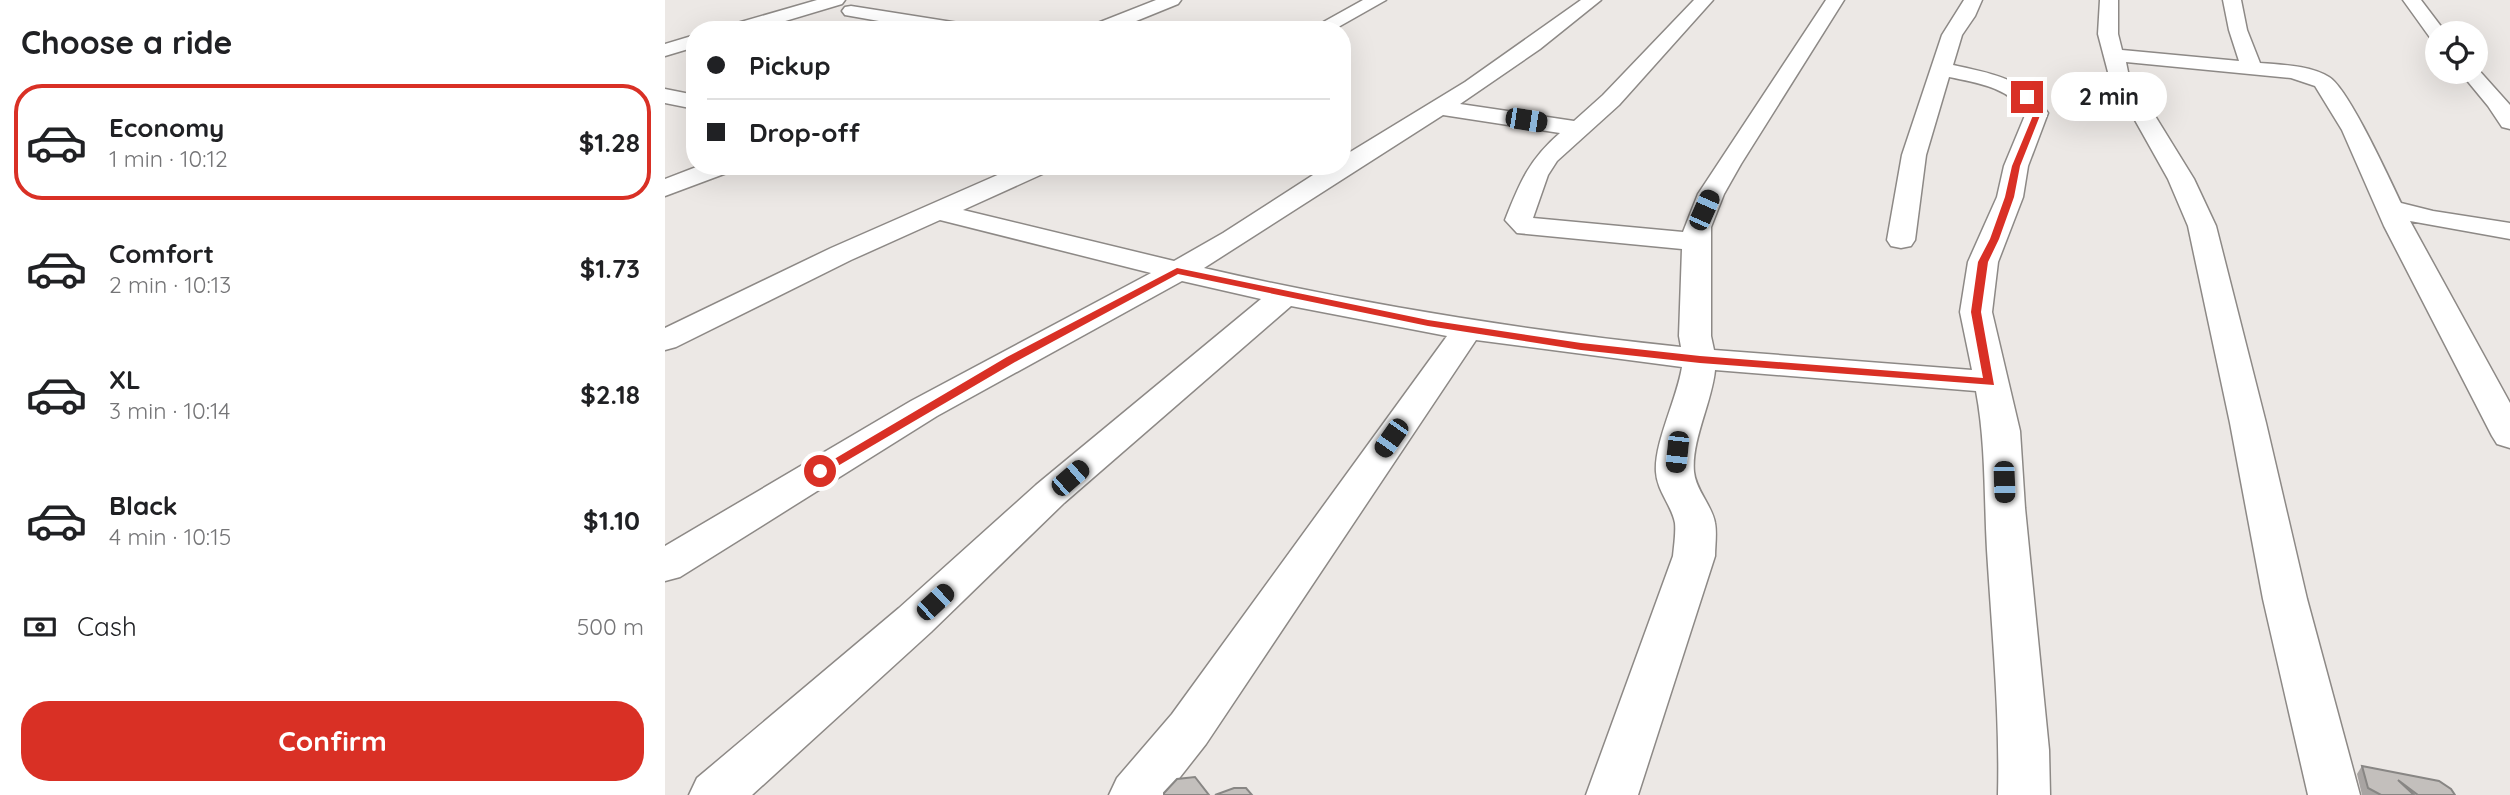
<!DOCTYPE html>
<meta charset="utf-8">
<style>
body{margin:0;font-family:Quicksand,sans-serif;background:#f2f2f2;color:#202124;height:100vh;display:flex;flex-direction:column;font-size:26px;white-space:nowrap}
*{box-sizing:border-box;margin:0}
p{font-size:23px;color:#757577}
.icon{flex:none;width:38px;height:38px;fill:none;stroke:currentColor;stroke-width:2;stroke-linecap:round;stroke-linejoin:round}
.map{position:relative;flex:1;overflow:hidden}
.panel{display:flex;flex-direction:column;background:#fff;width:665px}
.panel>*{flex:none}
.top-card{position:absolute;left:21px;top:21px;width:665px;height:154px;border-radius:28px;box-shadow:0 7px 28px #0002;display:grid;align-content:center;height:154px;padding:0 21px;background:#fff}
.buttons{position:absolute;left:1760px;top:21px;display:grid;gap:14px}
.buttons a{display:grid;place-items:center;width:63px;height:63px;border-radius:50%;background:#fff;box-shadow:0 7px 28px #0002;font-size:35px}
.end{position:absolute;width:32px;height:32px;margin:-16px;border:9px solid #d93025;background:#fff;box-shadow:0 0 0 4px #fff}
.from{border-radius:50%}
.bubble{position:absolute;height:49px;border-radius:24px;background:#fff;box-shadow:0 7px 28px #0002;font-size:23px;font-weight:700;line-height:49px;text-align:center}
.car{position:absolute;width:21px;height:42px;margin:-21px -10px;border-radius:9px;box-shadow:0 0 5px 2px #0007;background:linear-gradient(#222 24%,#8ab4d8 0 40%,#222 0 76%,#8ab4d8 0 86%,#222 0)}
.top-card b{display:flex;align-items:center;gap:24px;height:66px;font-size:26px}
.top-card b+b{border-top:2px solid #e0e0e0}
.top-card i{width:18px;height:18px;background:#202124}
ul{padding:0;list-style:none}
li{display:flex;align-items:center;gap:21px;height:116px;margin:0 14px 10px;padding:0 7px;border:4px solid transparent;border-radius:28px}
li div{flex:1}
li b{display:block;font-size:26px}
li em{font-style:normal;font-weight:700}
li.active{border-color:#d93025}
li>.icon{width:63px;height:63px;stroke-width:1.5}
h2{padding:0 21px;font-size:32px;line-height:84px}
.pay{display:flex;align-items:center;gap:18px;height:77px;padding:0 21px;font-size:26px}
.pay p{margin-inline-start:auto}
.action{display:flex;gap:14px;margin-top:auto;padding:14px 21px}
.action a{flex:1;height:80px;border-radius:28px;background:#d93025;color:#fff;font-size:28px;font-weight:700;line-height:80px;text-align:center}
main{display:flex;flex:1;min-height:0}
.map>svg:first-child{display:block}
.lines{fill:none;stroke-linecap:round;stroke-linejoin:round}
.street-casing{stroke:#8d8986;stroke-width:3}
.street{fill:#fff;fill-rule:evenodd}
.wall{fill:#a8a4a2}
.building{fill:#c3bfbc;stroke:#888684;stroke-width:2}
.route{fill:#d93025}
</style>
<main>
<section class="panel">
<h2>Choose a ride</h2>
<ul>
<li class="active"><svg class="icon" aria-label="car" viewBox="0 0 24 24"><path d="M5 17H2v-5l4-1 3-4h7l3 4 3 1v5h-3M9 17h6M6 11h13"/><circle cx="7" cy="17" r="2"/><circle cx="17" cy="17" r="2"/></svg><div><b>Economy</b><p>1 min · 10:12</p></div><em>$1.28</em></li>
<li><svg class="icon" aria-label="car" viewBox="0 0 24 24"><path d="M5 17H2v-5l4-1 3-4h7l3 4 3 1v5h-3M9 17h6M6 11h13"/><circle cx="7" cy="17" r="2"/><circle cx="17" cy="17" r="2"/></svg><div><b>Comfort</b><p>2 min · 10:13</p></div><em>$1.73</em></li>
<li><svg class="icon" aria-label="car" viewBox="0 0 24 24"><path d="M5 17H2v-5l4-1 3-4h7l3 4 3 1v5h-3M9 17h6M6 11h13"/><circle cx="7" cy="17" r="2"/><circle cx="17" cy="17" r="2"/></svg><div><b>XL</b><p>3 min · 10:14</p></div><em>$2.18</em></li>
<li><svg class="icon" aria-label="car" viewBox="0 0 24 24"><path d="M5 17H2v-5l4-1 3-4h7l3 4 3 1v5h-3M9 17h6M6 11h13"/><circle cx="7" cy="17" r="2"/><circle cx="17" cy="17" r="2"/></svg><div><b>Black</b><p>4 min · 10:15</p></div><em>$1.10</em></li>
</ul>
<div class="pay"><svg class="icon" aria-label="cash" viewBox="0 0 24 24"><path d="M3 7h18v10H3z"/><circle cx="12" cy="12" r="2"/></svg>Cash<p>500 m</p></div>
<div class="action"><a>Confirm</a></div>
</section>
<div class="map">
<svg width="1845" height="795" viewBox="0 0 1845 795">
<rect width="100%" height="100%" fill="#ece8e5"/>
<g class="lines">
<defs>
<path id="street" d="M 152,0 L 180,0 L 177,4 L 90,30 L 60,30 L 62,26 Z
M 491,0 L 516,0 L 513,4 L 449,30 L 423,30 L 425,26 Z
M 698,0 L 721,0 L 668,30 L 644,30 Z
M 916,0 L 936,0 L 875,49 L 795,104 L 909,121 L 938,95 L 1029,0 L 1048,0 L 954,105 L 892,161 L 883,175 L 868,218 L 1018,232 L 1033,194 L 1161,0 L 1179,0 L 1076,164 L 1059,194 L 1046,227 L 1046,336 L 1049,350 L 1307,370 L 1295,312 L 1303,262 L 1332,197 L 1339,166 L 1361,113 C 1343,87 1313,83 1284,77 L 1261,155 L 1250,240 L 1246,246 L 1236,248 L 1226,246 L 1222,240 L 1237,155 L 1277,35 L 1299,0 L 1317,0 L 1310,16 L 1297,35 L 1288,65 C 1326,73 1360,79 1383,113 L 1363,166 L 1358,197 L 1333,262 L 1327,312 L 1355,431 L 1360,508 L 1384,750 L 1385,795 L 1333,795 C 1335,713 1327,632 1322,550 C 1319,497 1321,444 1311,391 L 1050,370 C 1047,402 1026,441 1029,472 C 1031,491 1047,505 1050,523 C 1052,533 1050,546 1050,556 L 973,795 L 921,795 L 1008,556 C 1009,546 1011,533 1010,523 C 1007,506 992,491 991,472 C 989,443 1012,399 1017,367 L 811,340 L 541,744 L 501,795 L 444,795 L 452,778 L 507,714 L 782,336 L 626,306 L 399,503 L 266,632 L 87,795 L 24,795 L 32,778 L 234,608 L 371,485 L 596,299 L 517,281 L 272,416 L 15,577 L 0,581 L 0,546 L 246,401 L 486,273 L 275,220 L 186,260 L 11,347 L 0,350 L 0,328 L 166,248 L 353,166 L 387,166 L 384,171 L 298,210 L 509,261 L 558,233 L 662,166 L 677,166 L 677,157 L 800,82 ZM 778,115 L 895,133 C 864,160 855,182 840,220 L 852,233 L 1017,249 L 1014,336 L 1016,347 C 855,330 696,304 539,268 Z
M 1435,0 L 1453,0 L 1453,34 L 1457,50 L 1574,61 L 1564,30 L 1558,0 L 1576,0 L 1582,30 L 1595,63 C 1617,65 1644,65 1664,77 C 1683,88 1724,178 1736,203 L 1768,211 L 1845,223 L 1845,239 L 1745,221 L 1845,403 L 1845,448 L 1832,444 L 1827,436 L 1719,226 L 1677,130 L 1650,86 L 1626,78 L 1461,62 L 1463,72 L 1529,179 L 1551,226 L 1601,423 L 1642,599 L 1695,795 L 1643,795 L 1598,599 L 1565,423 L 1523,226 L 1503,179 L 1443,72 L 1433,34 Z
M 1738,0 L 1756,0 L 1781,33 L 1773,33 L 1773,41 L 1766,39 Z
M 186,6 L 300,24 L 309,30 L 265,30 L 180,15 L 177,11 L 180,7 Z
M 30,35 L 30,47 L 0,56 L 0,44 Z
M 1811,67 L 1845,105 L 1845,129 L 1837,127 L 1823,106 L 1795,72 L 1811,72 Z
M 0,89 L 30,95 L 30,109 L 0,103 Z
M 34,166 L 70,166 L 67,171 L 0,196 L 0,179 Z"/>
</defs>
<use href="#street" class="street-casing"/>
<use href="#street" class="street"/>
</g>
<path class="wall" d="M 1697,766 L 1790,795 L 1697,795 L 1692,774 Z"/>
<path class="building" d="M 1697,766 L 1774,781 L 1786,789 L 1790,795 L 1753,795 L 1733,780 L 1749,795 L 1716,795 L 1703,788 Z
M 530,777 L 544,795 L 499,795 L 499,793 L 512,779 Z
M 569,788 L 581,788 L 587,795 L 550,795 Z"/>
<path class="route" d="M 1362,95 L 1376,113 L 1355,166 L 1349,197 L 1334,239 L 1323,262 L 1316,312 L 1329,385 L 1035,363 L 916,350 L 763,326 L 513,274 L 350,362 L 159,474 L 150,474 L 149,471 L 342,357 L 512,268 L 763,320 L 916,343 L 1035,356 L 1318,378 L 1306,312 L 1313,262 L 1325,239 L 1340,197 L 1347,166 L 1369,113 L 1358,97 Z"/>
</svg>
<div class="buttons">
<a><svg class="icon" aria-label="locate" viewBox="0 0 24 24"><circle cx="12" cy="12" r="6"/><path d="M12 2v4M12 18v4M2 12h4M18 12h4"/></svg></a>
</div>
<i class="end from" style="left:155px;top:471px"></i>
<i class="end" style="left:1362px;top:97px"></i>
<div class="bubble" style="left:1386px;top:72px;width:116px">2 min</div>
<i class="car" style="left:861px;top:120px;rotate:99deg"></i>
<i class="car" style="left:1039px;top:210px;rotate:24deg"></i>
<i class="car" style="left:726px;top:438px;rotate:215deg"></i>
<i class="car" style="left:1012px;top:452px;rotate:186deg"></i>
<i class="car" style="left:405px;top:478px;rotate:49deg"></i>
<i class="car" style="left:1339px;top:482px;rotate:178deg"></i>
<i class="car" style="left:270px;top:602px;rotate:47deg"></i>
<div class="top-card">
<b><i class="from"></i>Pickup</b>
<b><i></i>Drop-off</b>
</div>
</div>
</main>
